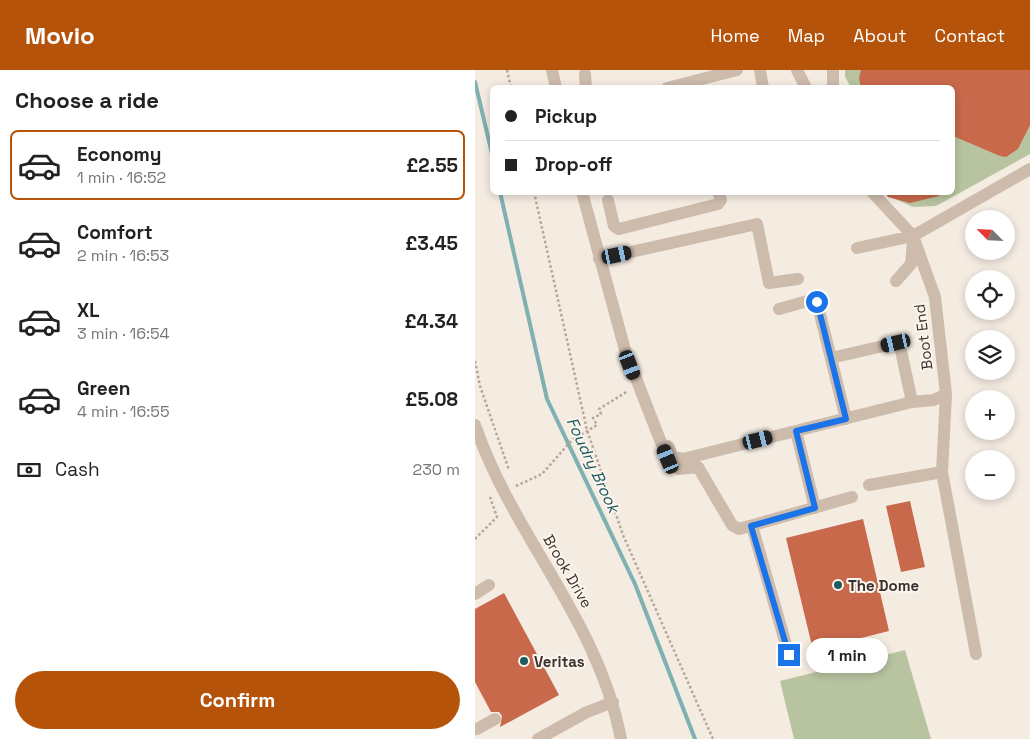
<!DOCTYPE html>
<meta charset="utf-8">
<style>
body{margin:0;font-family:"Space Grotesk",sans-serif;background:#f6f6f6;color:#222;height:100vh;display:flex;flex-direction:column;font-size:19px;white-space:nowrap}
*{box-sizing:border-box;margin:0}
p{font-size:16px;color:#767676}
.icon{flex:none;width:28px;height:28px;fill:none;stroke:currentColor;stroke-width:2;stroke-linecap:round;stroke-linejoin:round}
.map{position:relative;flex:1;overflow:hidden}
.side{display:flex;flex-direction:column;background:#fff;width:475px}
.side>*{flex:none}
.guide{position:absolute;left:15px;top:15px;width:465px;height:110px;border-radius:8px;box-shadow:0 2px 8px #0003;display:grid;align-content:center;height:110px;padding:0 15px;background:#fff}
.needle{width:32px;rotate:294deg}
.controls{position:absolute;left:490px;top:140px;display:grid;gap:10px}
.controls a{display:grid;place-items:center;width:50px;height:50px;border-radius:50%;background:#fff;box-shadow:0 2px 8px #0003;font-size:25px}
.end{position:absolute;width:22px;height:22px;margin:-11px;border:6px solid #1a73e8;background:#fff;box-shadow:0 0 0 2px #fff}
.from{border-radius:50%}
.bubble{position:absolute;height:35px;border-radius:18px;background:#fff;box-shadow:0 2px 8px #0003;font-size:16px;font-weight:800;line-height:35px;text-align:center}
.car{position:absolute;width:15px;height:30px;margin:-15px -8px;border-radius:6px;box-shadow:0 0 4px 1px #0007;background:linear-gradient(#222 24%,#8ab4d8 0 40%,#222 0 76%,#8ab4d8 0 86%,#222 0)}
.guide b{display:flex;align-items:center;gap:18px;height:48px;font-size:19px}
.guide b+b{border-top:1px solid #e0e0e0}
.guide i{width:12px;height:12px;background:#222}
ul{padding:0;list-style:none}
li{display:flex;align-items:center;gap:15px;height:70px;margin:0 10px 8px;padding:0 5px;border:2px solid transparent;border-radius:8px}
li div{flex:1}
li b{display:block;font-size:19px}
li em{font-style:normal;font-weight:800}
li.selected{border-color:#b45309}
li>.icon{width:45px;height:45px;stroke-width:1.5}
h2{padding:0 15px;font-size:22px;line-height:60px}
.pay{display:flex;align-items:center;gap:12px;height:55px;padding:0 15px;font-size:19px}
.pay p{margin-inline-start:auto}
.button{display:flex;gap:10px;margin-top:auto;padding:10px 15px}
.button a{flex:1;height:58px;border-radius:30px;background:#b45309;color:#fff;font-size:20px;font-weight:800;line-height:58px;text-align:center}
header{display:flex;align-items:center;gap:30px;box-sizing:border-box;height:70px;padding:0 25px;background:#b45309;color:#fff}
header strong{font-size:24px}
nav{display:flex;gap:28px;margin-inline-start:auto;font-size:18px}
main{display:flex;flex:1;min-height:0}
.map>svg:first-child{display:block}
.green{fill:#b8c4a0}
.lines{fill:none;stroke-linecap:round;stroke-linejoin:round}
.stream{stroke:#7fb0b2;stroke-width:4}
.building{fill:#c8694b}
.path{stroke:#b9a596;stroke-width:2.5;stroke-dasharray:2.5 2.5;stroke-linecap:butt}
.minor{stroke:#cdbbac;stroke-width:12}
.route{stroke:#1a73e8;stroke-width:6}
.poi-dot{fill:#1f5a5e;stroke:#fbf5ee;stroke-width:2}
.labels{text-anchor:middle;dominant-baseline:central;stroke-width:4;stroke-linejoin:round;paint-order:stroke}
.street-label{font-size:15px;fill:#3b302b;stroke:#fbf5ee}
.poi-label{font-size:15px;font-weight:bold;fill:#3b302b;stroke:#fbf5ee;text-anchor:start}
.water-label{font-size:16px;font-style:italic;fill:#1f5a5e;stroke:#fbf5ee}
</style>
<header>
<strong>Movio</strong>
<nav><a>Home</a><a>Map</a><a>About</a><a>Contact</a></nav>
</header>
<main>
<section class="side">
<h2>Choose a ride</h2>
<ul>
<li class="selected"><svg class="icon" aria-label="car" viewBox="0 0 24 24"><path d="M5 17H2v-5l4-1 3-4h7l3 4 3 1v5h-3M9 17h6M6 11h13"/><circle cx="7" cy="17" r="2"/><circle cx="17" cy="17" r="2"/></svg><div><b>Economy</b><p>1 min · 16:52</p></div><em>£2.55</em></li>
<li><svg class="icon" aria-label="car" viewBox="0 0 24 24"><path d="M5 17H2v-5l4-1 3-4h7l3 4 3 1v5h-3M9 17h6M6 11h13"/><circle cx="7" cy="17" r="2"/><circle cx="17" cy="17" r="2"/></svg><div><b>Comfort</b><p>2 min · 16:53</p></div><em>£3.45</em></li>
<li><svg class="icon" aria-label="car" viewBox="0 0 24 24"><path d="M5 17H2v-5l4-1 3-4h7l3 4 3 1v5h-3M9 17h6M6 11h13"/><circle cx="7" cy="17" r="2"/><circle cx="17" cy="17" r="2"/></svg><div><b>XL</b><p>3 min · 16:54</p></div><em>£4.34</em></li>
<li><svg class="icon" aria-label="car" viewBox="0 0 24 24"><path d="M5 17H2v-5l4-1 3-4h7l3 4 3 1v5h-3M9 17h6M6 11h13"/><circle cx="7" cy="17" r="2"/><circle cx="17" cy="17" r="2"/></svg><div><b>Green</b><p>4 min · 16:55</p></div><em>£5.08</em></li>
</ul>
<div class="pay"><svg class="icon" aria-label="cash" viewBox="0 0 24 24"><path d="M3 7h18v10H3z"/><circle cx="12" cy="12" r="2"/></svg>Cash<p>230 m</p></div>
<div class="button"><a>Confirm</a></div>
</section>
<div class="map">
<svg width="555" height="669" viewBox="0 0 555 669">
<rect width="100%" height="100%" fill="#f4ebe1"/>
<path class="green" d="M 370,0 L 555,0 L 555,84 L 461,136 L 438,137 L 418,128 L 413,123 L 478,122 L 478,18 L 376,17 L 370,7 Z
M 430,580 L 456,669 L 319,669 L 305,611 Z"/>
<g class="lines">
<path class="stream" d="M 0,12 L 18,88
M 25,122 L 72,329 L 160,514 L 220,669"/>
</g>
<path class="building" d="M 386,0 L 555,0 L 555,55 L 543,79 L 531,87 L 525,86 L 478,66 L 478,18 L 386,18 L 384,8 Z
M 409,122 L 464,122 L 464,126 L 435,133 L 413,127 Z
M 435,431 L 450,497 L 426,502 L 411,436 Z
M 388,449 L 414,561 L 338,580 L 311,468 Z
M 29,523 L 84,625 L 25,657 L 27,646 L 24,642 L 16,642 L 0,612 L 0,539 Z"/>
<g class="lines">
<path class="path" d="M 32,0 L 36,18
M 59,122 L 112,360 L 148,465 L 238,669
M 0,291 L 5,316 L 34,400
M 41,416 L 67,404 L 97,370 L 122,355 L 118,348 L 126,344 L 124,339 L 153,321
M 0,469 L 22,447 L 15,427"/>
<path class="minor" d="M 77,0 L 81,18
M 285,0 L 288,18
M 322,0 L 331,18
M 358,0 L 358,18
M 110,4 L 111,18
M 192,18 L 262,0
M 107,122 L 150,280 L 185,370 L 197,394 L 204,399 L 223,397 L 257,455 L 264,459 L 377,427
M 397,122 L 438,166 L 460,227 L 471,324 L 467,402 L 501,584
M 133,130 L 139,156 L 144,159 L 243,134 L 246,130 L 243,122
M 382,178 L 438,166 L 555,99
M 124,189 L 282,154 L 294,213 L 323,209
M 421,211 L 436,194 L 438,171
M 304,239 L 336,230 L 342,232 L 371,349
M 437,332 L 459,330 L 471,324
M 0,355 C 39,468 123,549 146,669
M 321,361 L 340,438
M 193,376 L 198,387 L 208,389 L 437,332 L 425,276 L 421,273 L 356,288
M 394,415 L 467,402
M 277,456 L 314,585
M 0,524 L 14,515
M 2,659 L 20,649
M 63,669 L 112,642 L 138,632"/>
</g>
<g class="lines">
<path class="route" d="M 314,585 L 276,456 L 340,438 L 321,361 L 371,349 L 342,232"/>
</g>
<g class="poi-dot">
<circle cx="363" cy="515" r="5"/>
<circle cx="49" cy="591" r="5"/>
</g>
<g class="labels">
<g class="street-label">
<text transform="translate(448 267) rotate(-97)">Boot End</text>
<text transform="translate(93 501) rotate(60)">Brook Drive</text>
</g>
<g class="poi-label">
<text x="373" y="515">The Dome</text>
<text x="59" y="591">Veritas</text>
</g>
<g class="water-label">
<text transform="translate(118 395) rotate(65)">Foudry Brook</text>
</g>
</g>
</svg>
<div class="controls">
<a><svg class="needle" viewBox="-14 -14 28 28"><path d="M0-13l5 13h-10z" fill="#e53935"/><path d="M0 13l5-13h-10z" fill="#767676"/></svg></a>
<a><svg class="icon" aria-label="locate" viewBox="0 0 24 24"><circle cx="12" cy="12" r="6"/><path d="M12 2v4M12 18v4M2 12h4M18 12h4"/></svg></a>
<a><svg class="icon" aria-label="layers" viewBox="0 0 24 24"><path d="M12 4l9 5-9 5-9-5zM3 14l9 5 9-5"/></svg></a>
<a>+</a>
<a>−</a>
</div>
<i class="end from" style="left:342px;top:232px"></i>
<i class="end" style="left:314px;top:585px"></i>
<div class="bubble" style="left:331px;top:568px;width:82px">1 min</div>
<i class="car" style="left:142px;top:185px;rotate:78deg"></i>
<i class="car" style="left:421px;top:273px;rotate:257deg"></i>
<i class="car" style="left:155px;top:295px;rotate:159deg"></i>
<i class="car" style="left:283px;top:370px;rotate:76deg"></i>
<i class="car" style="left:193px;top:389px;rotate:337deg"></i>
<div class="guide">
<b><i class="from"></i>Pickup</b>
<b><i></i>Drop-off</b>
</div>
</div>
</main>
